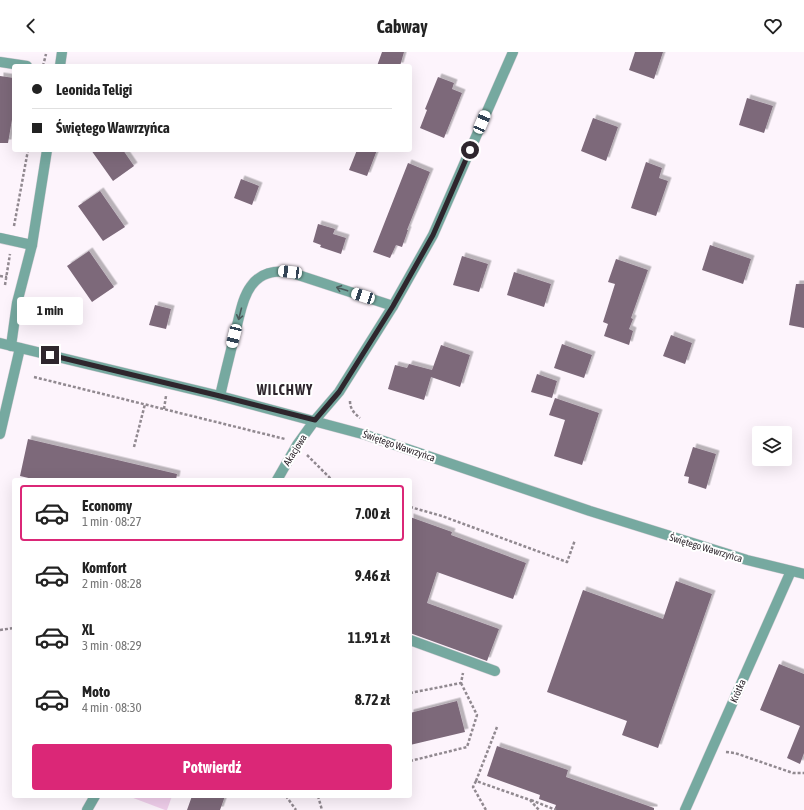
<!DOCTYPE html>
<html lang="pl">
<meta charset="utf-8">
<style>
body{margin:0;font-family:"Asap Condensed",sans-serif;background:#f2f2f2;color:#222;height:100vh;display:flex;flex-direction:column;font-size:15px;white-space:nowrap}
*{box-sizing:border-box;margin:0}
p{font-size:13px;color:#767676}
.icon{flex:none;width:22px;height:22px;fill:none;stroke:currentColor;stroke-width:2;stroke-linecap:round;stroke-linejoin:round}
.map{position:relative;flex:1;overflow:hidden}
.sheet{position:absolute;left:12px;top:426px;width:400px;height:320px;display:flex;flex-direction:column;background:#fff;border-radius:4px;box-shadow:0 4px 16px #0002}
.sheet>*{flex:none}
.banner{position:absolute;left:12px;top:12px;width:400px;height:88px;border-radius:4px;box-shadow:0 4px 16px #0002;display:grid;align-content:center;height:88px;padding:0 20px;background:#fff}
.buttons{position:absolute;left:752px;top:374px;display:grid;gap:8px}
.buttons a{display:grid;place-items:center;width:40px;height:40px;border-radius:4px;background:#fff;box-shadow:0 4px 16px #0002;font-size:20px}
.end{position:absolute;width:18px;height:18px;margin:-9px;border:5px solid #2e262d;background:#fff;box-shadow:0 0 0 2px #fff}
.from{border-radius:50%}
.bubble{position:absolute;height:28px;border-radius:4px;background:#fff;box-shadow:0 4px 16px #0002;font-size:13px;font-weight:700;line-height:28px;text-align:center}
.car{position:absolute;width:12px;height:24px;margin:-12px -6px;border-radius:5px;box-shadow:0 0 3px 1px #0007;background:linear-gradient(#fff 24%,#345 0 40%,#fff 0 76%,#345 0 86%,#fff 0)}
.banner b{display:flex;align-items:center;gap:14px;height:38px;font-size:15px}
.banner b+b{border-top:1px solid #e0e0e0}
.banner i{width:10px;height:10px;background:#222}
ul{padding:7px 0 0;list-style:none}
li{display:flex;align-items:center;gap:12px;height:56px;margin:0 8px 6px;padding:0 12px;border:2px solid transparent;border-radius:4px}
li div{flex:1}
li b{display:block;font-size:15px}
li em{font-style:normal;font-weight:700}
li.on{border-color:#db2777}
li>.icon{width:36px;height:36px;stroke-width:1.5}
.action{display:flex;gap:8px;margin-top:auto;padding:8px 20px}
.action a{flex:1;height:46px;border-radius:4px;background:#db2777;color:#fff;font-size:16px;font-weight:700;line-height:46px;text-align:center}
header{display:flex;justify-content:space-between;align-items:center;height:52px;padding:0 20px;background:#fff;font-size:18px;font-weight:700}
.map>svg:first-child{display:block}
.green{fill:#f1cfec}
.building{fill:#7d697a;filter:url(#shadow)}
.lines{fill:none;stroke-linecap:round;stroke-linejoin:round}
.service-casing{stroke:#d8cfd7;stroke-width:11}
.minor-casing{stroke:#d8cfd7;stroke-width:11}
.tertiary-casing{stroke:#d8cfd7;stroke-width:11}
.path{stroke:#918990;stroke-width:2.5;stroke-dasharray:3 2;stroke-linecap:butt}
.service{stroke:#76a9a0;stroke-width:10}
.minor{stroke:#76a9a0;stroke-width:10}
.tertiary{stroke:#76a9a0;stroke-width:10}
.oneway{stroke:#4b5a5b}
.route{stroke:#2e262d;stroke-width:5}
.labels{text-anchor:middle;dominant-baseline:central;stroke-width:4;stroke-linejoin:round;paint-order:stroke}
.street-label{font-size:10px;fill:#2e262d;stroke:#fff}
.district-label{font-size:14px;font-weight:bold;letter-spacing:1px;fill:#2e262d;stroke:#fff}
</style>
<header><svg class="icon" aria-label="back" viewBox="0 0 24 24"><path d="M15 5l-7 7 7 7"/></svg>Cabway<svg class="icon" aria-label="heart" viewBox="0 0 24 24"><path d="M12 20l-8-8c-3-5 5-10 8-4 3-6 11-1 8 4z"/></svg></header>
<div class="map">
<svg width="804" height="758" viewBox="0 0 804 758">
<defs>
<filter id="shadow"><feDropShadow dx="3.5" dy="-3.5" stdDeviation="0" flood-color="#0004"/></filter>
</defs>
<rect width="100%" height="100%" fill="#fdf4fc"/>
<path class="green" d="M 128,744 L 172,744 L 167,758 L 165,758 Z"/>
<path class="building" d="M 382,0 L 404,0 L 400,14 L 377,14 Z
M 635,0 L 663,0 L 654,27 L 629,18 Z
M 0,24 L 14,26 L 14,56 L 8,91 L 0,91 Z
M 438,25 L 454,31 L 452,37 L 462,41 L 444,86 L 420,76 L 427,58 L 425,57 Z
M 747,46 L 773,54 L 764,81 L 739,73 Z
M 593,66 L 618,75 L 606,109 L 581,99 Z
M 91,98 L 123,98 L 134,114 L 113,129 Z
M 357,98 L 377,98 L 367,124 L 349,118 Z
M 646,110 L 662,116 L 659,126 L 668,129 L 656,164 L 631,156 Z
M 408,111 L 430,120 L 407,178 L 408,178 L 402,195 L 396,193 L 390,206 L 373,200 Z
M 241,127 L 259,134 L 252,153 L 234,146 Z
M 100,139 L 125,175 L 103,189 L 78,154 Z
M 318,172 L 335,177 L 333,182 L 346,186 L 341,202 L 320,195 L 321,193 L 313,190 Z
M 710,193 L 751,207 L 743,232 L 702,218 Z
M 89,199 L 114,235 L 92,250 L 67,214 Z
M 462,204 L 488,212 L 479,240 L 453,233 Z
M 616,207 L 648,218 L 631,266 L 633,267 L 629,277 L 633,279 L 629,293 L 604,284 L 608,272 L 603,270 L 615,232 L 608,230 Z
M 514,220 L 551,232 L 544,255 L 507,243 Z
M 796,232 L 804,232 L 804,276 L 789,273 Z
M 155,253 L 171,257 L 166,277 L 149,273 Z
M 671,283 L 692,291 L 685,312 L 663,304 Z
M 562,292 L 592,303 L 584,326 L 554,316 Z
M 441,293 L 470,303 L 460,335 L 431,325 L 424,348 L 388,337 L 395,313 L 407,316 L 409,312 L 432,318 Z
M 537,322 L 557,329 L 552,346 L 531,340 Z
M 555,346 L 599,361 L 582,413 L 554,404 L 565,368 L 549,363 Z
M 28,387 L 177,422 L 176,428 L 37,428 L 20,424 Z
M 693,395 L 716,402 L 706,437 L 688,431 L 689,425 L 684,424 Z
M 410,465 L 452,480 L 451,483 L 526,511 L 513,547 L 437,520 L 427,551 L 499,577 L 487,609 L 410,581 Z
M 676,529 L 712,542 L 658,696 L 622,683 L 627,669 L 547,640 L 583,538 L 663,567 Z
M 779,612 L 804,622 L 804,701 L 800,712 L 787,706 L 800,674 L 760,658 Z
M 457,649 L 465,680 L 410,693 L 410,661 Z
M 497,694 L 568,718 L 566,725 L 654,756 L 654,758 L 554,758 L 556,753 L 539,747 L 540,743 L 487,724 Z
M 192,744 L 225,744 L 220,758 L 187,758 Z"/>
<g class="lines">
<defs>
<path id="service" d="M 0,10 L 27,14
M 0,186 L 32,193
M 220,344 C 225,321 231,299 236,277 C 240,263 242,246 251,234 C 260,221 275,218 289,220 L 393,254
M 0,382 L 20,296
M 410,588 L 495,619"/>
<path id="minor" d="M 60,14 L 62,0
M 11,294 L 17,251 L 32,193 L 47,98
M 277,428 L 297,393 L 315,368
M 87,758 L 95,744
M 685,758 L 791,519"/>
<path id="tertiary" d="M 0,291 L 220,344 L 366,383 L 590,459 L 747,508 L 804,522
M 315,368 L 339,340 L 393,254 L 433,183 L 513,0"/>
</defs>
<use href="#service" class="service-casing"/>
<use href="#minor" class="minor-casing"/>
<use href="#tertiary" class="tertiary-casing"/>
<path class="path" d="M 43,14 L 46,2
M 14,174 L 28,98
M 0,224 L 7,225
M 5,233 L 10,202
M 34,325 L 285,387
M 350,349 C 350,357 354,361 360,366
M 164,357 L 166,344
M 134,395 L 145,352
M 307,403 L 332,428
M 410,455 L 442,464 L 567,510 L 575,488
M 0,578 L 14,576
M 410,641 L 461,631 L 463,621
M 497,675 L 476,729 L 530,748 L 539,758
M 726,700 L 735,701 L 793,721 L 804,721
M 410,709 L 467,695 L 477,663 L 461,631
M 476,729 L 473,735 L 486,758
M 286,744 L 296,758
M 318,744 L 322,758
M 531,748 L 556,758"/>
<use href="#service" class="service"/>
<use href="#minor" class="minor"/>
<use href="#tertiary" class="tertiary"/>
</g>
<defs><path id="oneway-shaft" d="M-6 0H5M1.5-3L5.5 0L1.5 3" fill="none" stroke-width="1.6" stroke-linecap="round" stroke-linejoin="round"/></defs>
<g class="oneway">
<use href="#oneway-shaft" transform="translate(342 237) rotate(-162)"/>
<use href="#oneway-shaft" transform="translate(240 262) rotate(104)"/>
</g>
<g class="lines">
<path class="route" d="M 50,303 L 220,344 L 315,368 L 339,340 L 393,254 L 433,183 L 470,98"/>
</g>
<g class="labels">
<g class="street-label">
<text transform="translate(399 394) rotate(19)">Świętego Wawrzyńca</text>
<text transform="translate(295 398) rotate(-58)">Akacjowa</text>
<text transform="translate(706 496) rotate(17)">Świętego Wawrzyńca</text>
<text transform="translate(738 639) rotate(-66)">Krótka</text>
</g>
<g class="district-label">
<text x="285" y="338">WILCHWY</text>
</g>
</g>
</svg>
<div class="buttons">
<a><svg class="icon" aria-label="layers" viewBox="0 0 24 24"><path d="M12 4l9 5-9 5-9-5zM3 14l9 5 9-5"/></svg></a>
</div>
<i class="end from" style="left:470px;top:98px"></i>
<i class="end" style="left:50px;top:303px"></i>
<div class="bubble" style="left:17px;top:245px;width:66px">1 min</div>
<i class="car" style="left:482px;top:70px;rotate:23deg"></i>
<i class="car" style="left:290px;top:220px;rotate:277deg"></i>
<i class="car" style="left:363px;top:244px;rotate:288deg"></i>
<i class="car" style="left:234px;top:284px;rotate:194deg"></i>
<div class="banner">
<b><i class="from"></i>Leonida Teligi</b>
<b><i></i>Świętego Wawrzyńca</b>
</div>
<section class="sheet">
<ul>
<li class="on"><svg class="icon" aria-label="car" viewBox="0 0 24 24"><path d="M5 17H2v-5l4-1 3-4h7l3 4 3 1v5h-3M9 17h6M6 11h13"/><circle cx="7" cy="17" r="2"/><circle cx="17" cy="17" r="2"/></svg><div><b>Economy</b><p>1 min · 08:27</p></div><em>7.00 zł</em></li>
<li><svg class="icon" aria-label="car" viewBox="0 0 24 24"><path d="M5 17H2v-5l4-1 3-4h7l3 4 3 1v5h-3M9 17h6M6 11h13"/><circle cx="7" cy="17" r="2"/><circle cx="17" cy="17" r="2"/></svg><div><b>Komfort</b><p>2 min · 08:28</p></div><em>9.46 zł</em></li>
<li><svg class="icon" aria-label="car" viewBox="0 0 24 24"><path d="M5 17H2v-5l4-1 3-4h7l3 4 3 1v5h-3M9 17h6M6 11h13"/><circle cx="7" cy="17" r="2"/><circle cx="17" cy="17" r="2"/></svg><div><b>XL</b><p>3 min · 08:29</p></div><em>11.91 zł</em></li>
<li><svg class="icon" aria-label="car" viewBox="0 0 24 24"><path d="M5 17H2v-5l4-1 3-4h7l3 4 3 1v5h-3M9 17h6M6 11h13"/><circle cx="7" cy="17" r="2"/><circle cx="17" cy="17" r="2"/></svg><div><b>Moto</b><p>4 min · 08:30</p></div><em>8.72 zł</em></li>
</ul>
<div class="action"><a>Potwierdź</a></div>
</section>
</div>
